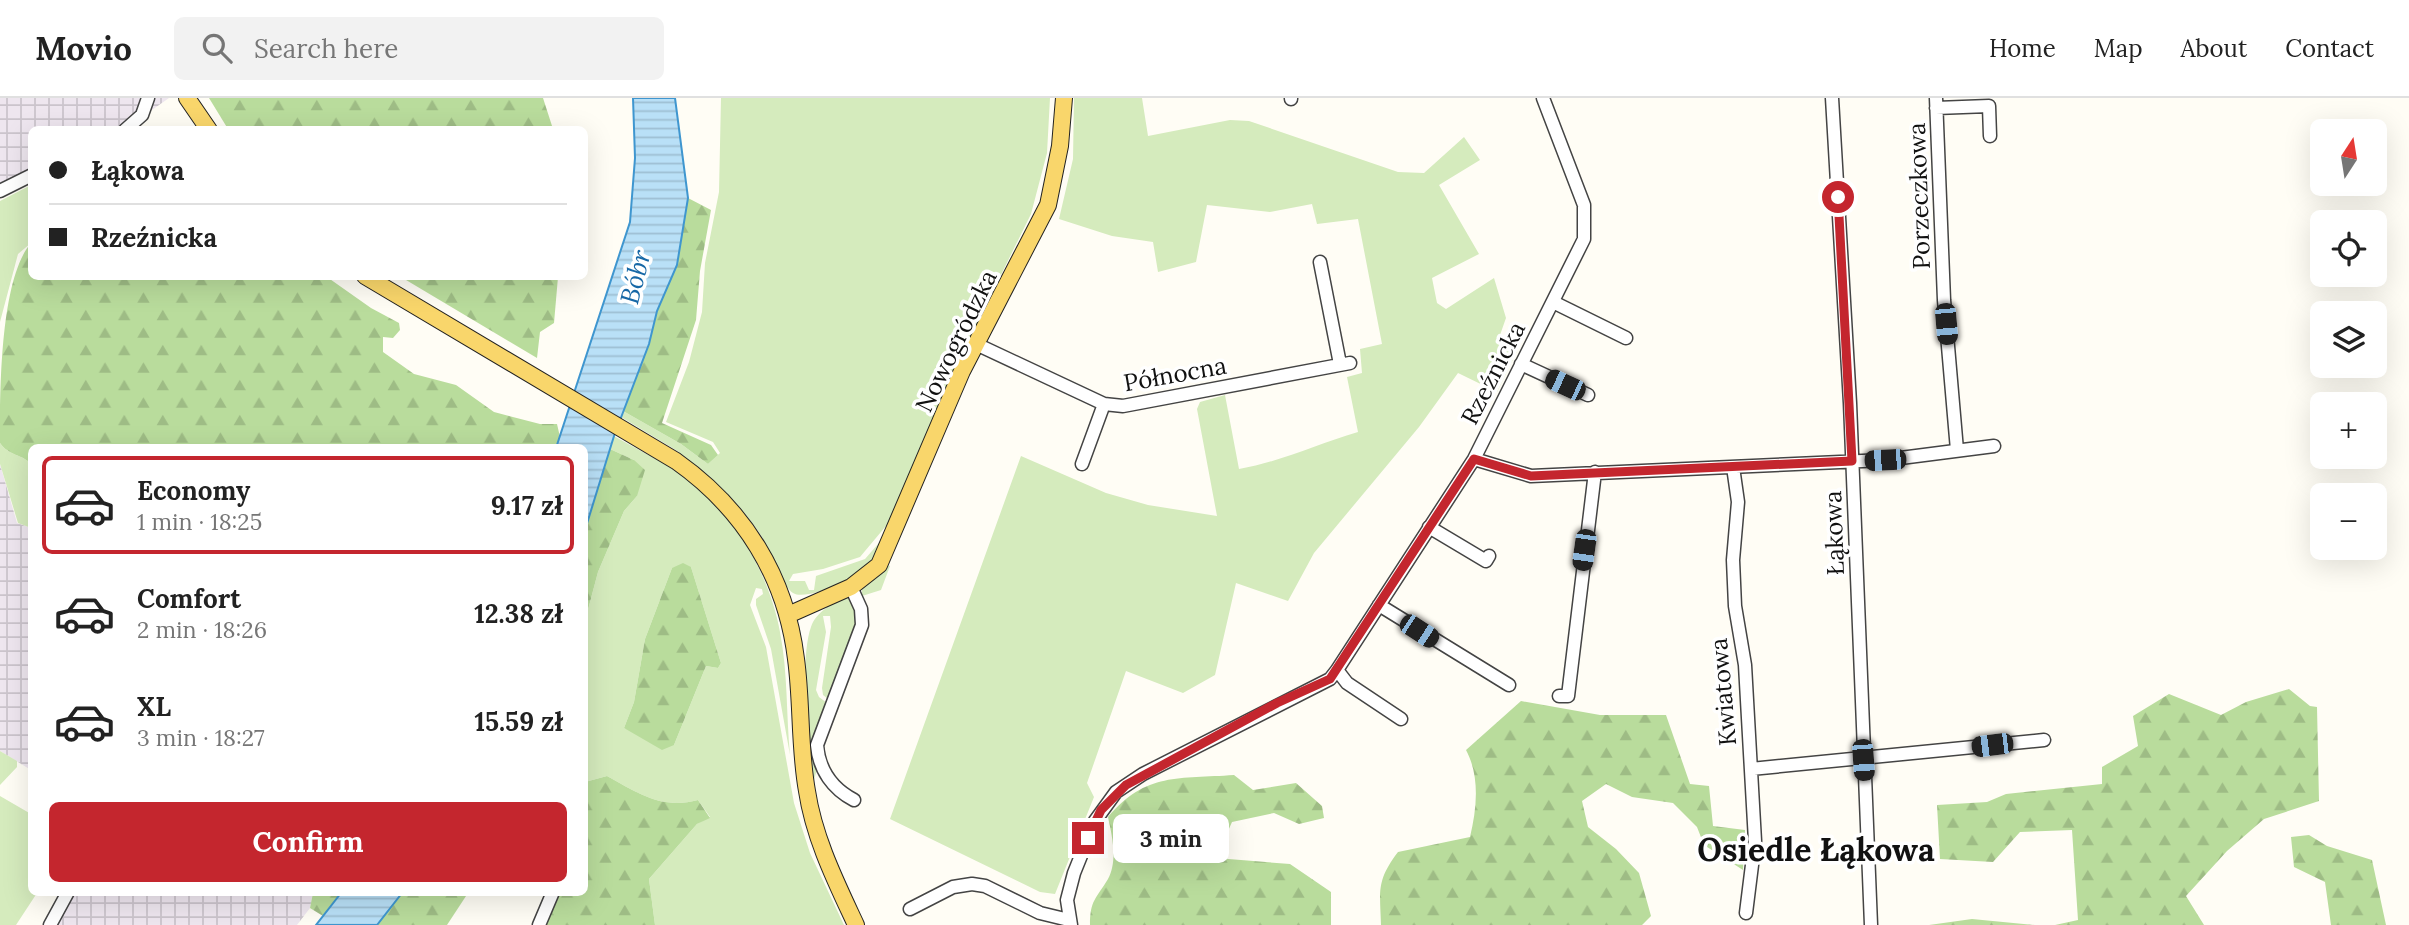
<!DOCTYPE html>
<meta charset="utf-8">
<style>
body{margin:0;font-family:Lora,serif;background:#f2f2f2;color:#222;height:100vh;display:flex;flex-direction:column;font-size:26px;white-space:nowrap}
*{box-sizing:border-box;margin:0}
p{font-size:23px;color:#767676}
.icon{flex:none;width:38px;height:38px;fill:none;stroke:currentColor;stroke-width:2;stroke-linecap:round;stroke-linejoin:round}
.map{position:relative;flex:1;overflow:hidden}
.drawer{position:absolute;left:28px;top:346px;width:560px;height:452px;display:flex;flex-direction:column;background:#fff;border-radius:10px;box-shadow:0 7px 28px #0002}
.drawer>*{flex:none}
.hud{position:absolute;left:28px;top:28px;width:560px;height:154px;border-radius:10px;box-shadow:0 7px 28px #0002;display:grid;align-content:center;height:154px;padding:0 21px;background:#fff}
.needle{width:46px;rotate:12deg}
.buttons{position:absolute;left:2310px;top:21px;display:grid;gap:14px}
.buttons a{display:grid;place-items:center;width:77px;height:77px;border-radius:10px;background:#fff;box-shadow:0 7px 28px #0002;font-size:35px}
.end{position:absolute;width:32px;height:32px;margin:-16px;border:9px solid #c4262e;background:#fff;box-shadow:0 0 0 4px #fff}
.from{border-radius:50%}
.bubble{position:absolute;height:49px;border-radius:10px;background:#fff;box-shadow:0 7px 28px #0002;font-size:23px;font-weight:700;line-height:49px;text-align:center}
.car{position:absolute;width:21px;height:42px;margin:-21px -10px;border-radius:9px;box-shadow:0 0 5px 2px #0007;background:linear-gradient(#222 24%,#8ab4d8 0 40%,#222 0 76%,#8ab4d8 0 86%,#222 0)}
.hud b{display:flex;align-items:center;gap:24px;height:66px;font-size:26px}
.hud b+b{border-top:2px solid #e0e0e0}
.hud i{width:18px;height:18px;background:#222}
ul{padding:12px 0 0;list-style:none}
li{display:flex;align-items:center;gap:21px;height:98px;margin:0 14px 10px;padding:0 7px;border:4px solid transparent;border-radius:10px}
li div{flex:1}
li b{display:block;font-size:26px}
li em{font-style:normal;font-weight:700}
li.current{border-color:#c4262e}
li>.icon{width:63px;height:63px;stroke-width:1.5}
.action{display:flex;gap:14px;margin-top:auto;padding:14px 21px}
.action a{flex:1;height:80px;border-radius:10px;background:#c4262e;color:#fff;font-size:28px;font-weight:700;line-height:80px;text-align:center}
header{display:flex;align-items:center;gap:42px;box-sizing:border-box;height:98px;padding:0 35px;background:#fff;border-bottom:2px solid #e0e0e0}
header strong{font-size:33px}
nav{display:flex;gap:38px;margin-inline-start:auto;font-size:24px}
.search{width:490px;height:63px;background:#f2f2f2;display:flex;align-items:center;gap:18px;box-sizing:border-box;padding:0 24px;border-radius:10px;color:#767676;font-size:26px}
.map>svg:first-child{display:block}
.industrial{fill:url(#industrial-grid)}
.green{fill:#d5ebbd;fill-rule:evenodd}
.forest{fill:url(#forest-firs)}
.water{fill:url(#water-rules);stroke:#3f96cf;stroke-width:2}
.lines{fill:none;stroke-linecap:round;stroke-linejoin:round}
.minor-casing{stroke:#444;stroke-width:15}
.major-casing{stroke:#222;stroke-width:18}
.minor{stroke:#fff;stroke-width:12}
.major{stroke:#f9d66b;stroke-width:16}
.route{stroke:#c4262e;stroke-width:9}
.labels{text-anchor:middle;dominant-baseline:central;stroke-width:7;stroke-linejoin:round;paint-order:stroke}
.street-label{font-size:24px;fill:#111;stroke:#fff}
.water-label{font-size:26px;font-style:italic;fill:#1768a6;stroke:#fff}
.district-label{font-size:32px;font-weight:bold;fill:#111;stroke:#fff}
</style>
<header>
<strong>Movio</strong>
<div class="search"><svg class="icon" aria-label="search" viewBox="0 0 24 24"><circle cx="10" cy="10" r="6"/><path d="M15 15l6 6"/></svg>Search here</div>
<nav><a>Home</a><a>Map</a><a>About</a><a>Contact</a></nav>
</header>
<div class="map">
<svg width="2409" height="827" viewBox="0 0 2409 827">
<defs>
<pattern id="industrial-grid" width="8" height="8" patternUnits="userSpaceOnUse" patternTransform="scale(1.75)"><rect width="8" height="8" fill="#eee6ef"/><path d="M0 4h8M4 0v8" fill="none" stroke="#cbc4cc"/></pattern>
<pattern id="forest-firs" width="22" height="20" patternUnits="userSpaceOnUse" patternTransform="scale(1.75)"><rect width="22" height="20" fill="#b9dc9c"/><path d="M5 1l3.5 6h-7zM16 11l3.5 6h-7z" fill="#9ebc85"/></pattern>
<pattern id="water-rules" width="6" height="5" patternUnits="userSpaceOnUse" patternTransform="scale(1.75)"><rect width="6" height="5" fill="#b9e0f7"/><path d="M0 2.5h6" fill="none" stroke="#9ebfd3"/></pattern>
</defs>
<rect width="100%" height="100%" fill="#fffdf5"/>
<path class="industrial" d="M 0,0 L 169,0 L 125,31 L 32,32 L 31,77 L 0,93 Z
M 0,366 L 17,425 L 31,430 L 31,672 L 0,653 Z
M 75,795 L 313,795 L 310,810 L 297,827 L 56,827 Z"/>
<path class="green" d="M 721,0 L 1050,0 L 1047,55 L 1031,116 L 993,193 L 896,416 L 860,459 L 823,471 L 793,476 L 789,483 L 805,483 L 809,492 L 814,492 L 816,478 L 865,461 L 885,438 C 881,446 877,459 870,466 C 859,478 807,504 793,495 C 783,489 769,451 762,439 C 740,405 712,379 678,357 L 679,354 L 621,319 L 623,313 L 681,346 L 708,366 L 720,355 L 713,344 L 666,324 L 689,264 L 702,214 L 705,165 L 719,94 Z
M 1074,0 L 1142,0 L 1148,38 L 1230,22 L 1249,23 L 1398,74 L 1424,75 L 1464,39 L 1480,62 L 1439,87 L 1479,156 L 1432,180 L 1437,205 L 1446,211 L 1494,180 L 1506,220 L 1500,237 L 1520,247 L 1497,294 L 1458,275 L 1419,329 L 1314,455 L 1288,503 L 1236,485 L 1215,577 L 1183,595 L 1126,573 L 1087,685 L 1094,699 L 1055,796 L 1040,794 L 890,721 L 1021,358 L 1106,395 L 1148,407 L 1217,418 L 1197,311 L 1200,304 L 1225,297 L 1239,371 C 1280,364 1317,346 1358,334 L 1347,279 L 1362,275 L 1360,251 L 1382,246 L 1358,121 L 1317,126 L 1312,106 L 1270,114 L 1207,107 L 1196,164 L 1158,174 L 1153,144 L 1112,138 L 1059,121 L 1073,61 Z
M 31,87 L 31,145 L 18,156 L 0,224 L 0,103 Z
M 614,338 C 634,349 656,361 674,371 C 728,404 769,473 780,534 C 788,575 786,616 790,657 L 771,551 L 756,507 L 756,501 L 763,496 L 762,491 L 756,490 L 750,507 L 766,549 L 794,705 L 810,755 L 844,827 L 655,827 L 649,781 L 697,726 L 710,719 L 698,702 C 662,712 638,695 607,678 L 585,684 L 585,523 L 598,474 L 624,413 L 637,398 L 634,362 L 610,351 ZM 691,469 L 721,565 L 718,570 L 706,568 L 674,647 L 624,630 L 634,604 L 645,541 L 672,470 Z
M 0,345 C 9,358 22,356 31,366 L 31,430 L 18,425 L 0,366 Z
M 885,466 L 890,468 L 881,492 L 862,498 L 862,491 Z
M 848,500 L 856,509 L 856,526 L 828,601 L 823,597 L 822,590 L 831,529 L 830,518 L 823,518 L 826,534 L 816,592 L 819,599 L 827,605 L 819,665 L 813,685 C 806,652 800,558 811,529 C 816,514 833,504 848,500 Z
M 0,653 L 17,663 L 17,669 L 0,687 Z
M 0,698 L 31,716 L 32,794 L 37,795 L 16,827 L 0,827 Z"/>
<path class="forest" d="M 209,0 L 543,0 L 553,31 L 228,31 Z
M 688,100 L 711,112 L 700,173 L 696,222 L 662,325 L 711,347 L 718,357 L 708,366 L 681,346 L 623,313 L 649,246 L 657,213 L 677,167 Z
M 31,145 L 32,178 L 327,179 L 371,210 L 399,225 L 400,232 L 393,240 L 383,239 L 383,254 L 414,276 L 456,287 L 494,314 L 540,326 L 557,326 L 560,339 L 556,350 L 32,350 L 31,366 C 22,356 9,358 0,345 C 0,292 0,181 31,145 Z
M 401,179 L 558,179 L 554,225 L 540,234 L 537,260 Z
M 610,351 L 634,362 L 645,372 L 637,398 L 624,413 L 598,474 L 585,523 L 585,432 Z
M 683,465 L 691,469 L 721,565 L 718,570 L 706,568 L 674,647 L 662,652 L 624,630 L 634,604 L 645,541 L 672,470 Z
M 2289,591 L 2310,608 L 2317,609 L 2319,703 L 2264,721 L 2227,753 L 2186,798 L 2204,827 L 2055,827 L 2078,822 L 2072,732 L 2020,734 L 1993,764 L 1940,761 L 1937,707 L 1987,704 L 2006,696 L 2102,686 L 2102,669 L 2138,648 L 2133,618 L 2169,596 L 2221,617 L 2246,604 Z
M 1521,603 L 1600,617 L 1666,617 L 1690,686 L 1709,688 L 1713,728 L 1745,732 L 1743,772 L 1704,747 L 1697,729 L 1673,705 L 1632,699 L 1606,686 L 1582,703 L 1588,729 L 1616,751 L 1639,775 L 1651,818 L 1642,827 L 1381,827 C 1380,793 1376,783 1398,754 L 1470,739 C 1477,710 1480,678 1466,652 Z
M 1234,677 L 1253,692 L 1296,685 L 1322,708 L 1324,720 L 1299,726 L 1274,715 L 1232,724 L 1216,760 L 1290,766 L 1331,794 L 1331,827 L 1090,827 C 1090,802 1096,801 1108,781 C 1118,762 1112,738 1108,719 C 1146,674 1179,681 1234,677 Z
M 607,678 C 638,695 662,712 698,702 L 710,720 L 697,726 L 649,781 L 655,827 L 545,827 L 559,795 L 584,794 L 585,684 Z
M 2309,737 L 2327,748 L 2372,762 L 2386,827 L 2331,827 L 2325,784 L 2294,769 L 2291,739 Z
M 402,794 L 468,794 L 468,795 L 447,827 L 377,827 Z
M 313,795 L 313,794 L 341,795 L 323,818 L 310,810 Z
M 1972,821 L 2035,827 L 1929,827 Z"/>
<path class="water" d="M 633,0 L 675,0 L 688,100 L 677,167 L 657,213 L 649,246 L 614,338 L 585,432 L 584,350 L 556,350 L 630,124 L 635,60 Z
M 341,795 L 341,794 L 402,795 L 377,827 L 316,827 Z"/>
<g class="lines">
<defs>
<path id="minor" d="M 1832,0 L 1850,305 L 1871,827
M 1936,0 L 1944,202 L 1957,352
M 1291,1 L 1291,0
M 1936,10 L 1989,8 L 1990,38
M 125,32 L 142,17 L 148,0
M 0,93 L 32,77
M 1320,164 L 1340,266
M 1553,204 L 1626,240
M 976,246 L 1104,306 L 1123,308 L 1350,265
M 1521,266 L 1588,297
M 1474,361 L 1531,378 L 1885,362 L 1994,348
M 1082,366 L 1104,306
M 1733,369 L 1738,404 L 1733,462 L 1735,508 L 1745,567 L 1755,743 L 1746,815
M 1429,429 L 1486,463 L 1489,458
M 851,489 L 861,511 L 862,527 L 817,647 C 819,672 833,691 854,702
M 1379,507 L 1509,587
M 1337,572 L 1347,585 L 1401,621
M 1559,598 L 1568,598 L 1595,374
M 1751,671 L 2044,642
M 910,811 L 953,789 L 972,786 L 985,788 L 1040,815 L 1069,822
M 50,827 L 68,794
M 539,827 L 553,794
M 1071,827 L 1067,802 L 1074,775 L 1095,723 L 1116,694 L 1143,676 L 1330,581 L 1337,572 L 1474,361 L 1584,141 L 1584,107 L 1543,0"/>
<path id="major" d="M 187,0 L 209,32
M 365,178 L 676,363 C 744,411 786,479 796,561 C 802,605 799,649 807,693 C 814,740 836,784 856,827
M 788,517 L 851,489 L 879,467 L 962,273 L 1048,107 L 1060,48 L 1064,0"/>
</defs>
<use href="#minor" class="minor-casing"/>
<use href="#major" class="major-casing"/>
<use href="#minor" class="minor"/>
<use href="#major" class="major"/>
</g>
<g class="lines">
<path class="route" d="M 1088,740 L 1101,712 L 1126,687 L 1277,605 L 1330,581 L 1474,361 L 1531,378 L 1852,363 L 1838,99"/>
</g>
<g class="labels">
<g class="street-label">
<text transform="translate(1919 98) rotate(-92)">Porzeczkowa</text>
<text transform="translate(956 243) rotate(-64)">Nowogródzka</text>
<text transform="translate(1493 275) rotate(-63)">Rzeźnicka</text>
<text transform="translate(1175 276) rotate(-10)">Północna</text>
<text transform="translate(1834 435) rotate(-92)">Łąkowa</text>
<text transform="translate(1723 594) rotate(-95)">Kwiatowa</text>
</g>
<g class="water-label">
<text transform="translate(635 179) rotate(-76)">Bóbr</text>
</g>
<g class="district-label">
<text x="1816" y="751">Osiedle Łąkowa</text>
</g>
</g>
</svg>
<div class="buttons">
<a><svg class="needle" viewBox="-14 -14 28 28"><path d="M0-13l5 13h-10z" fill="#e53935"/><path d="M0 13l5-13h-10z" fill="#767676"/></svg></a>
<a><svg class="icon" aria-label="locate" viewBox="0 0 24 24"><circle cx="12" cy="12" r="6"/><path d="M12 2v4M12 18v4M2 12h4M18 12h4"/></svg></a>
<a><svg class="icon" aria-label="layers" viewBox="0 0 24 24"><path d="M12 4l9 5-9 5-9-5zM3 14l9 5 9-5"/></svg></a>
<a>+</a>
<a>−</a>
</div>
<i class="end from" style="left:1838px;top:99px"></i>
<i class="end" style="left:1088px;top:740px"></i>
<div class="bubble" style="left:1113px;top:716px;width:116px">3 min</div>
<i class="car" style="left:1946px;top:226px;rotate:175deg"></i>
<i class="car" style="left:1565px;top:287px;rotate:295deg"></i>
<i class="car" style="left:1885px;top:362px;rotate:267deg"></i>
<i class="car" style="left:1584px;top:452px;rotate:188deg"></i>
<i class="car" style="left:1419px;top:533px;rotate:123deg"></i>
<i class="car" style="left:1992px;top:647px;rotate:263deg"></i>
<i class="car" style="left:1863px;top:662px;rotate:176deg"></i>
<div class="hud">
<b><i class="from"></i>Łąkowa</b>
<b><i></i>Rzeźnicka</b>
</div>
<section class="drawer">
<ul>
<li class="current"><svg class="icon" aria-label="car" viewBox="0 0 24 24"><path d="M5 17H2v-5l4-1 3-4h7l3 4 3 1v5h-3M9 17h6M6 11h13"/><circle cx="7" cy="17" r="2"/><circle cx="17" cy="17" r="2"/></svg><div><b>Economy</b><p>1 min · 18:25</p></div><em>9.17 zł</em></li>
<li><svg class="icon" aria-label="car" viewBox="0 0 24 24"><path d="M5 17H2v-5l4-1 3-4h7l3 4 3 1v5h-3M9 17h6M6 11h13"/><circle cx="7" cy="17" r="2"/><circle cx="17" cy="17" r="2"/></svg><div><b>Comfort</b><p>2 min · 18:26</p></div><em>12.38 zł</em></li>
<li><svg class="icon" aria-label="car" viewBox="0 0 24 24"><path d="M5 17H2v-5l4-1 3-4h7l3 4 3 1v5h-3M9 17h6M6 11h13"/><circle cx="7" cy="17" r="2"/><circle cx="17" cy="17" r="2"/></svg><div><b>XL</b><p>3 min · 18:27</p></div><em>15.59 zł</em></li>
</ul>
<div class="action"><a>Confirm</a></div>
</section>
</div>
